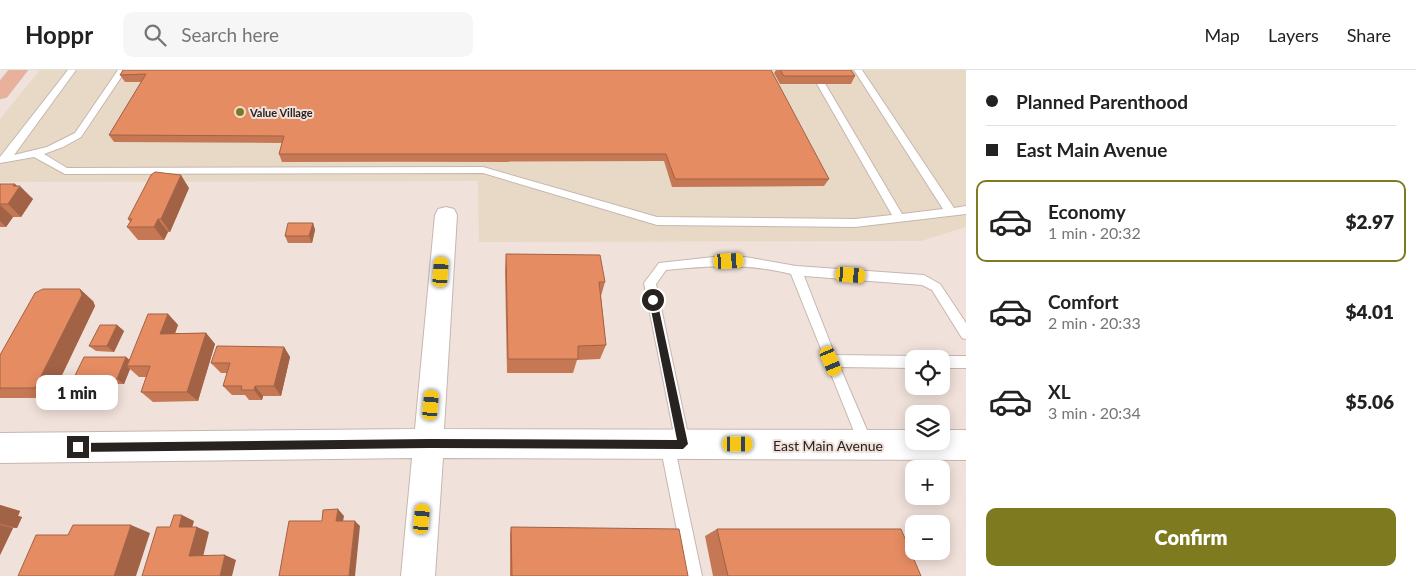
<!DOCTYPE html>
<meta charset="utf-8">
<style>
body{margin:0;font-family:Lato,sans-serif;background:#f6f6f6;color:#222;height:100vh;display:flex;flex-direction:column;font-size:19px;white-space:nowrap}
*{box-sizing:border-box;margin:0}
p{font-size:16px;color:#767676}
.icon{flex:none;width:28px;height:28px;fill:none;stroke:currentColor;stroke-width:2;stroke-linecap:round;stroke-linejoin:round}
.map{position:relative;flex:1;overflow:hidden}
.drawer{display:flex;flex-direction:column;background:#fff;width:450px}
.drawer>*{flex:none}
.guide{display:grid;align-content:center;height:110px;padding:0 20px;background:#fff}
.buttons{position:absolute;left:905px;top:280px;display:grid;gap:10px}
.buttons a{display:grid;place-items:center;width:45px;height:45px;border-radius:10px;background:#fff;box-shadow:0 2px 12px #0003;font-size:25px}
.end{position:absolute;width:22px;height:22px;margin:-11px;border:6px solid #282321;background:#fff;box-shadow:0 0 0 2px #fff}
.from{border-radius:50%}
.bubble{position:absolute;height:35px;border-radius:10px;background:#fff;box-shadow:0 2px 12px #0003;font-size:16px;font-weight:800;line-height:35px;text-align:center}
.car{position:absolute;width:15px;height:30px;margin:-15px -8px;border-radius:6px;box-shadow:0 0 4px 1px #0007;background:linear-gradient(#f5c518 24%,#345 0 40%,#f5c518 0 76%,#345 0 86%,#f5c518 0)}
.guide b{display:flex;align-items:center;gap:18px;height:48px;font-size:19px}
.guide b+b{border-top:1px solid #e0e0e0}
.guide i{width:12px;height:12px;background:#222}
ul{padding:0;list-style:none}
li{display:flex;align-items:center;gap:15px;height:82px;margin:0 10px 8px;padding:0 10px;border:2px solid transparent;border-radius:10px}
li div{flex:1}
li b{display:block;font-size:19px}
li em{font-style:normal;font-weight:800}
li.on{border-color:#7e7a20}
li>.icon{width:45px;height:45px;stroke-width:1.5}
.primary-button{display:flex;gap:10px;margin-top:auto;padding:10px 20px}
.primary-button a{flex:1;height:58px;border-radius:10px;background:#7e7a20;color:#fff;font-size:20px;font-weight:800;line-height:58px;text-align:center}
header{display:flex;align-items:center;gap:30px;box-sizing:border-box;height:70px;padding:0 25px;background:#fff;border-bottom:1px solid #e0e0e0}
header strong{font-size:24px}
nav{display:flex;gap:28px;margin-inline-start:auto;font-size:18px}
.search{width:350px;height:45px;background:#f6f6f6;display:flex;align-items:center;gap:12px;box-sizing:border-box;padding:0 18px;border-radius:10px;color:#767676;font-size:19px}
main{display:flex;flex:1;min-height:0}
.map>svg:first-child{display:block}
.commercial{fill:#e8d8c6}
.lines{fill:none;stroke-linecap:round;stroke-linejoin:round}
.lane-casing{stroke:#c5b7b0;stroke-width:2}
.street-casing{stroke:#c5b7b0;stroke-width:2}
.primary-casing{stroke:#c7c6c5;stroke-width:1}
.lane{fill:#fff;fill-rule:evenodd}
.street{fill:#fff;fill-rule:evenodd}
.primary{fill:#e9b09b;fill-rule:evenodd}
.wall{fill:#c67855}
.shaded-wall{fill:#a16245}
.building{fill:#e68c63;stroke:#a16245}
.route{fill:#282321}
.poi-dot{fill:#7e7a20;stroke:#f0e1da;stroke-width:2}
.labels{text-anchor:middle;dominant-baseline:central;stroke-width:4;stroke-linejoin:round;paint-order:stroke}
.far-poi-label{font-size:11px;font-weight:bold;fill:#282321;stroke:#f0e1da;text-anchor:start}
.street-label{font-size:14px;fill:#282321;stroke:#f0e1da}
</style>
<header>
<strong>Hoppr</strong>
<div class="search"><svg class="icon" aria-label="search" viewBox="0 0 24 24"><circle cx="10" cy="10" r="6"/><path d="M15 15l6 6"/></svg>Search here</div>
<nav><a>Map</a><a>Layers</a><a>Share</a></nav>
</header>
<main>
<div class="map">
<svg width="966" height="506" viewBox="0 0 966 506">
<rect width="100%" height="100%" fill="#f0e1da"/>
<path class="commercial" d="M 40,0 L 966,0 L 966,157 L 921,171 L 479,172 L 478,111 L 0,112 L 0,49 Z"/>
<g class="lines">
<defs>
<path id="lane" d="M 68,0 L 76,0 L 14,85 L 47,77 L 75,63 L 118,0 L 126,0 L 81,67 L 63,77 L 44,84 L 67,98 L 483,97 L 657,147 L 855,149 L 892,145 L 809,0 L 817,0 L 902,144 L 943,139 L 854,0 L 862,0 L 954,138 L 966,136 L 966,144 L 855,157 L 657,155 L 483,103 L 65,104 L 34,87 L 0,93 L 0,87 Z
M 714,187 L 745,187 L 796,196 L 924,205 L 940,214 L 966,253 L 966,269 L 962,268 L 932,220 L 922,215 L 804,206 L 835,285 L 914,286 L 919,289 L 914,289 L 914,298 L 840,297 L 873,374 L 871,379 L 866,381 L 861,379 L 791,204 C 749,193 709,196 666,200 L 656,214 L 690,374 L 688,379 L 683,381 L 678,379 L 676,374 L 644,213 L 659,193 Z
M 941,286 L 966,286 L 966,298 L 941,298 L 941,289 L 936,289 Z
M 667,367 L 672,369 L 674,374 L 702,506 L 686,506 L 660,374 L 662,369 Z"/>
<path id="street" d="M 446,137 L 454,139 L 457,145 L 444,359 L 914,360 L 914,371 L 941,371 L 941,360 L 966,360 L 966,390 L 443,388 L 435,506 L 401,506 L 412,388 L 0,393 L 0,363 L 415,359 L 435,145 L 438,139 Z"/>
<path id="primary" d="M 9,0 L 28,0 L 7,27 L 0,29 L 0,11 Z"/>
</defs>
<use href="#lane" class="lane-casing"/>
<use href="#street" class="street-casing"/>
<use href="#primary" class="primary-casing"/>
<use href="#lane" class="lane"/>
<use href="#street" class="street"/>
<use href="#primary" class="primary"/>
</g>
<path class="wall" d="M 123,0 L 829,109 L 824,116 L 672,117 L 664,91 L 282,92 L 279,84 L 282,73 L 114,72 L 109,65 L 141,12 L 125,12 L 120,5 Z
M 776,0 L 851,0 L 855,6 L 851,14 L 780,14 L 774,3 Z
M 0,114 L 15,114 L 33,129 L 21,147 L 13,147 L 6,157 L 0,157 Z
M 189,118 L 170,162 L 168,162 L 164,170 L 138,170 L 127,157 L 130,152 L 128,149 Z
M 313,153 L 315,160 L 312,173 L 288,173 L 285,166 Z
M 506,184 L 605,212 L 601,226 L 606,275 L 600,289 L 577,290 L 573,303 L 507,303 L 505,201 Z
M 93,231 L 95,236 L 51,328 L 0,328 L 0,285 Z
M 168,244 L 178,255 L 175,263 L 206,263 L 215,274 L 198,331 L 153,332 L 141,322 L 147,307 L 139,307 L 130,299 L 124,314 L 110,314 L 103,330 L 74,329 L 66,324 L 126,287 L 129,290 Z
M 117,255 L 124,261 L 114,282 L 96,281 L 89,276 Z
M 284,277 L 290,287 L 281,326 L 263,326 L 262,330 L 249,330 L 245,325 L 232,325 L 223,316 L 227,303 L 221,303 L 211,293 Z
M 0,435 L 20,441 L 18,446 L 22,447 L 17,458 L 13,458 L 0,485 Z
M 511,457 L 688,506 L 510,506 L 510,464 Z
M 717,459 L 921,506 L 713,506 L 705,466 Z"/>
<path class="shaded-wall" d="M 181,105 L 189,118 L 170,162 L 161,149 Z
M 15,114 L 19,119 L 20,116 L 33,129 L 21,147 L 8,134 L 13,116 Z
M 0,135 L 13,147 L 6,157 L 0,151 Z
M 158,149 L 168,162 L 164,170 L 154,157 Z
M 313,153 L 315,160 L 312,173 L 309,166 Z
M 80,219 L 93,231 L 95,236 L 51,328 L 35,318 Z
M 168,244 L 178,255 L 171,275 L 160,264 Z
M 117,255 L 124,261 L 114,282 L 107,276 Z
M 206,263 L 215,274 L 198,331 L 187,322 Z
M 284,277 L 290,287 L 281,326 L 274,316 Z
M 126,287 L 133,293 L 127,296 L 130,299 L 124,314 L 117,309 Z
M 103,308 L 110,314 L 103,330 L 96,325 Z
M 255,316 L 263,326 L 262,330 L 254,320 Z
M 0,435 L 20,441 L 18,446 L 22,447 L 17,458 L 0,454 Z
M 338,439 L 344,446 L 342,457 L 336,451 Z
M 182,445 L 194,451 L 191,462 L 179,457 Z
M 355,451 L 360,456 L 355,506 L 349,506 Z
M 0,455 L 13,458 L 0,485 Z
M 131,455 L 150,463 L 136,506 L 114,506 Z
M 197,457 L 209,462 L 202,491 L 189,486 Z
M 225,485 L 236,490 L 232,506 L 220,506 Z"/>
<path class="building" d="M 123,0 L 771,0 L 829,109 L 675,109 L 666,84 L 279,84 L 284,66 L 109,65 L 146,4 L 120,5 Z
M 780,0 L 851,0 L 855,6 L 784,6 Z
M 155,102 L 181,105 L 161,149 L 158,149 L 154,157 L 127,157 L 132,149 L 128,149 L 151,105 Z
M 0,114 L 15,114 L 13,116 L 20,116 L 8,134 L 0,134 Z
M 288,153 L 313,153 L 309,166 L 285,166 Z
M 506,184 L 600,185 L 605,212 L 599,212 L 606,275 L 578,276 L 578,289 L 508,289 Z
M 43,219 L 80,219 L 82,225 L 35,318 L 0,318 L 0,285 L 35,223 Z
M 148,244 L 168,244 L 160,264 L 206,263 L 187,322 L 141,322 L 150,296 L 127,296 Z
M 100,255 L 117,255 L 107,276 L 89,276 Z
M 217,276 L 284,277 L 274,316 L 255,316 L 254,320 L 241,320 L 242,316 L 223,316 L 230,293 L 211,293 Z
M 84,287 L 126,287 L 117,309 L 103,308 L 96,325 L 66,324 Z
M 338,439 L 336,451 L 355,451 L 349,506 L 279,506 L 289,451 L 322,451 L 323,440 Z
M 174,445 L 182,445 L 179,457 L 197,457 L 189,486 L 225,485 L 220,506 L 142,506 L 157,457 L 170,457 Z
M 73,455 L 131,455 L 114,506 L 18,506 L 36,465 L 68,465 Z
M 511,457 L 679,459 L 688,506 L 512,506 Z
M 717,459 L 901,459 L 921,506 L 728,506 Z"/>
<path class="route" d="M 653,227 L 657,230 L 688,374 L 683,379 L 429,378 L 78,382 L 73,377 L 78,373 L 429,369 L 677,370 L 649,230 Z"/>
<circle class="poi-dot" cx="240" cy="42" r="5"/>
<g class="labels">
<g class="far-poi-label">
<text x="250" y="42">Value Village</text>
</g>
<g class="street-label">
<text x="828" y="375">East Main Avenue</text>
</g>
</g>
</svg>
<div class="buttons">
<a><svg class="icon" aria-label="locate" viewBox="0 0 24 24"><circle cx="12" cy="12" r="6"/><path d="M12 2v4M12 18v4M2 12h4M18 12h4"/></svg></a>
<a><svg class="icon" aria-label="layers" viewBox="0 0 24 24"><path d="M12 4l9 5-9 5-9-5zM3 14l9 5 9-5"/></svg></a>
<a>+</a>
<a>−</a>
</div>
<i class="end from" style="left:653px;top:230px"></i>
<i class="end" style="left:78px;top:377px"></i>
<div class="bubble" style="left:36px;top:305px;width:82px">1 min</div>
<i class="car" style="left:729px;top:191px;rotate:87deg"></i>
<i class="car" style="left:441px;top:202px;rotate:4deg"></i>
<i class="car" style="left:851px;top:205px;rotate:94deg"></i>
<i class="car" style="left:831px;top:291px;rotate:157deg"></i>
<i class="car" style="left:431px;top:335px;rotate:5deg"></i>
<i class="car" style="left:738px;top:374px;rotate:90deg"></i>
<i class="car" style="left:422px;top:449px;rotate:5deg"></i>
</div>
<section class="drawer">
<div class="guide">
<b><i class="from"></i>Planned Parenthood</b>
<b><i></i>East Main Avenue</b>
</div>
<ul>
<li class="on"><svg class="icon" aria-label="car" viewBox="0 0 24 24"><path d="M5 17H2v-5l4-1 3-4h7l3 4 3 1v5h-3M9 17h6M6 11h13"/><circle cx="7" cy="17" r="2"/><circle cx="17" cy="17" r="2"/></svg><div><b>Economy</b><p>1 min · 20:32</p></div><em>$2.97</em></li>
<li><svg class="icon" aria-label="car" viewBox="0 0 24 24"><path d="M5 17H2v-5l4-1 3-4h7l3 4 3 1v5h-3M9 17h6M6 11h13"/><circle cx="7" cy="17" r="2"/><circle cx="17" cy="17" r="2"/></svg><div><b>Comfort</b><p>2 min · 20:33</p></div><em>$4.01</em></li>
<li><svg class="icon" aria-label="car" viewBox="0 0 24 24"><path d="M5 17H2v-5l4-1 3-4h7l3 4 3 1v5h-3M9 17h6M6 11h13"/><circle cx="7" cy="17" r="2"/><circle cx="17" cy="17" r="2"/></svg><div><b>XL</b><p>3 min · 20:34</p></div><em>$5.06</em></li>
</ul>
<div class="primary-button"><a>Confirm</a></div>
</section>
</main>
